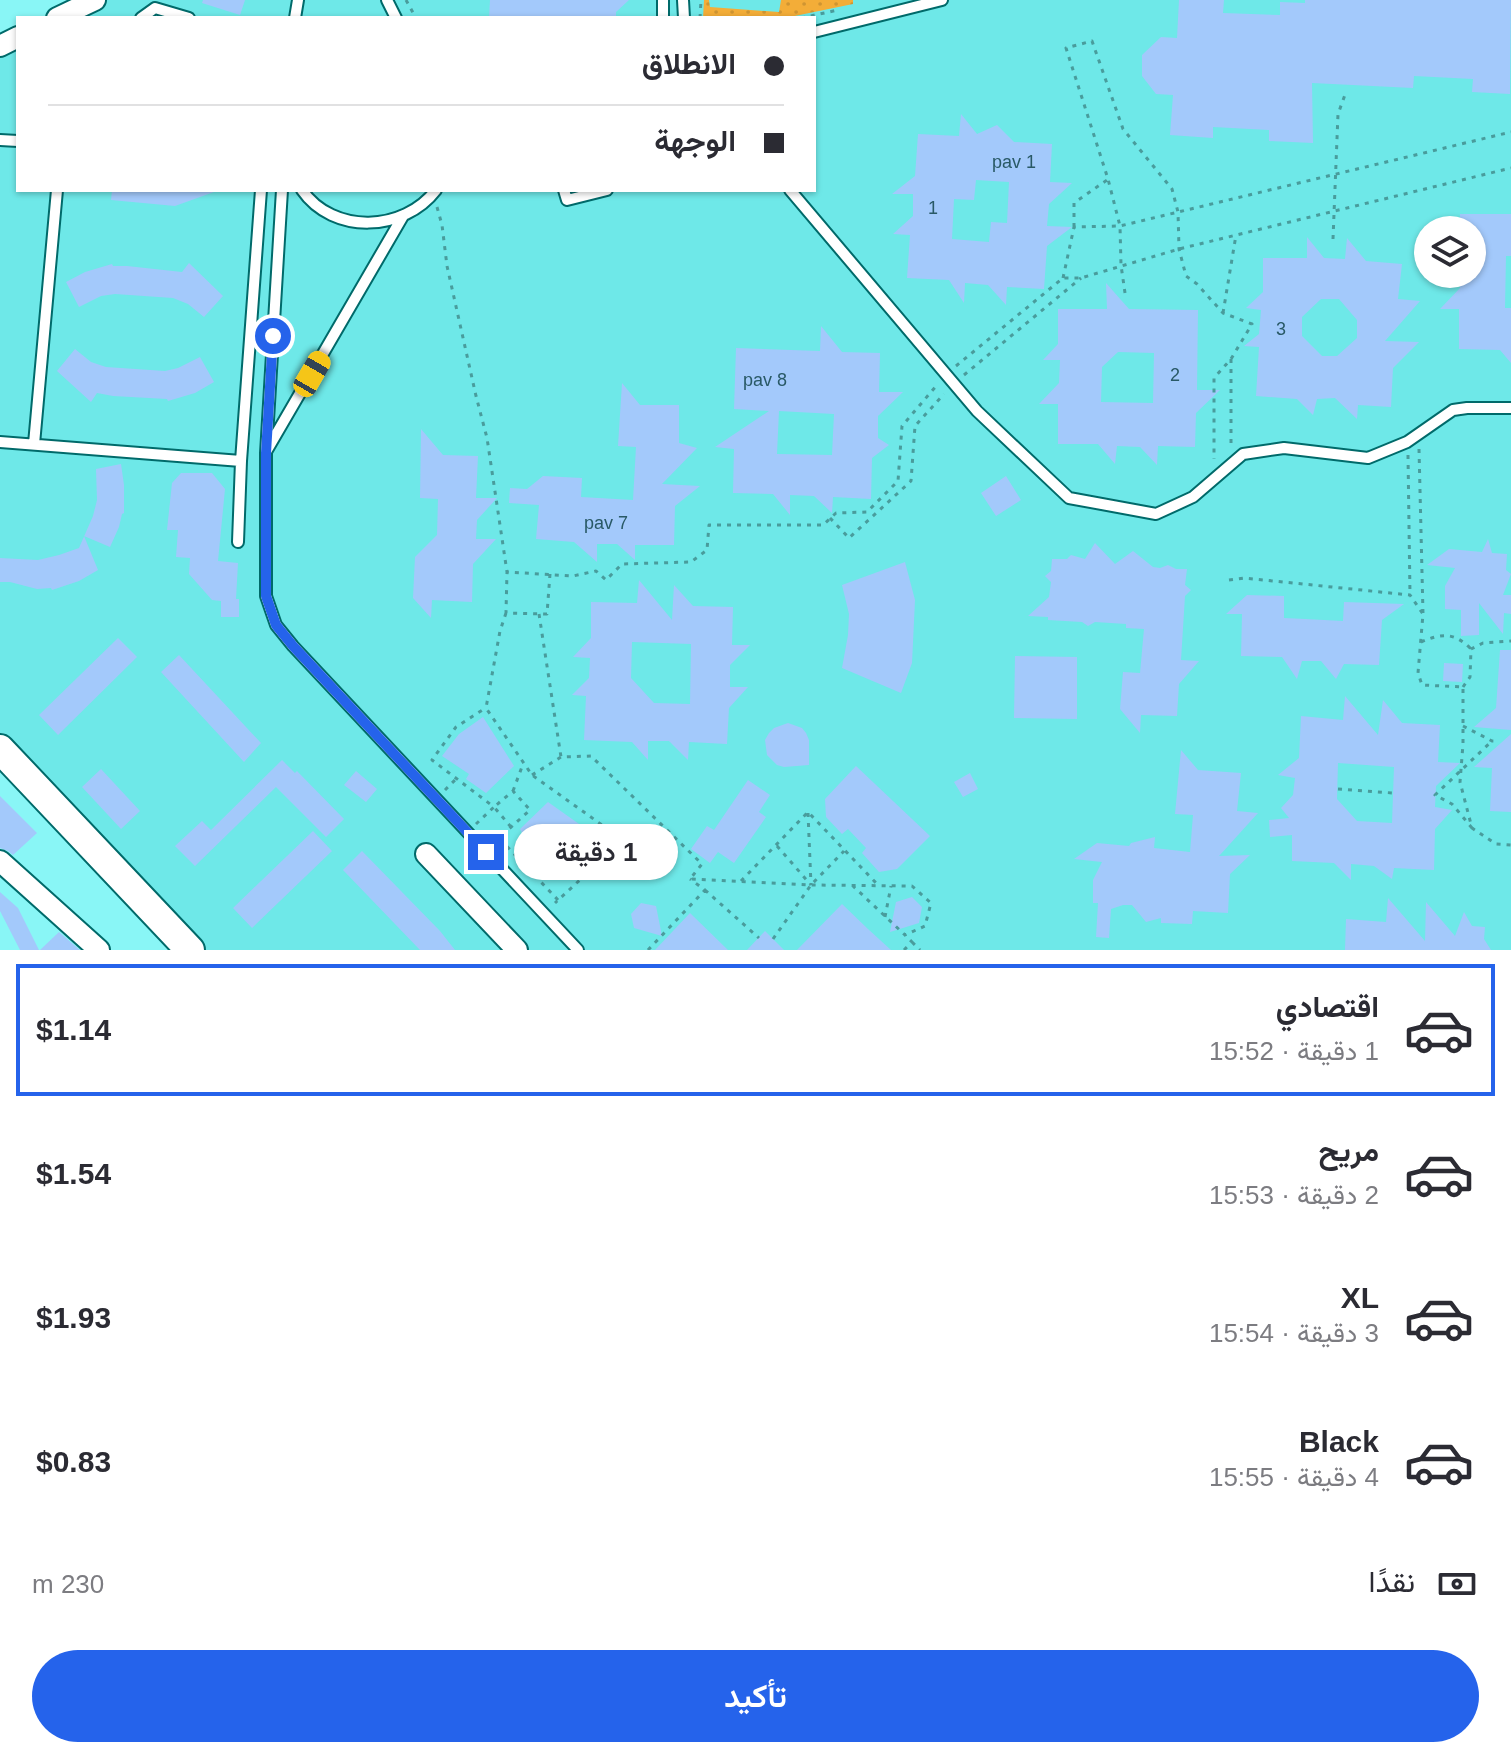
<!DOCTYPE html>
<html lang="ar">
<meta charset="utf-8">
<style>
body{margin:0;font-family:Helvetica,Vazirmatn,sans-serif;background:#f7f7f7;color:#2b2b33;direction:rtl;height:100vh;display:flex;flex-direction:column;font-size:30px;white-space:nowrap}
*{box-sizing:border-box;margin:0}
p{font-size:26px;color:#7c7c81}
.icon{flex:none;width:44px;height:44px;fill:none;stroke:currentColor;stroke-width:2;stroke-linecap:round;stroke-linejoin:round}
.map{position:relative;height:950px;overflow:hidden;direction:ltr}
.sheet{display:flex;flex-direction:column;background:#fff;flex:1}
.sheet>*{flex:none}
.guide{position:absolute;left:16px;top:16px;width:800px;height:176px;border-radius:0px;box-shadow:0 2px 6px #0004;direction:rtl;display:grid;align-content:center;height:176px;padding:0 32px;background:#fff}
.controls{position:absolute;left:1414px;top:216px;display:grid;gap:16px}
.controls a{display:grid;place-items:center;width:72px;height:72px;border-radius:50%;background:#fff;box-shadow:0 2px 6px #0004;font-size:40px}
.end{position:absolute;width:36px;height:36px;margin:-18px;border:10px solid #2563eb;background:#fff;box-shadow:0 0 0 4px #fff}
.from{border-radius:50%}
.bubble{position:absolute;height:56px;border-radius:28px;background:#fff;box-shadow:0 2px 6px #0004;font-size:26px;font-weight:600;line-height:56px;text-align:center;direction:rtl}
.car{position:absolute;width:24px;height:48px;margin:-24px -12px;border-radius:10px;box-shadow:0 0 6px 2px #0007;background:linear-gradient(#f5c518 24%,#345 0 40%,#f5c518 0 76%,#345 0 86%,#f5c518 0)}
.guide b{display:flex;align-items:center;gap:28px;height:76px;font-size:30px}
.guide b+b{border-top:2px solid #e1e1e2}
.guide i{width:20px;height:20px;background:#2b2b33}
ul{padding:14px 0 0;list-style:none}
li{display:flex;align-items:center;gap:24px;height:132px;margin:0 16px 12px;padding:0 16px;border:4px solid transparent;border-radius:0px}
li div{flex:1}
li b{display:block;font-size:30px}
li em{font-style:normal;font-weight:600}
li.active{border-color:#2563eb}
li>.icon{width:72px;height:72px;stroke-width:1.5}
.pay{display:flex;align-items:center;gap:20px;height:88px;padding:0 32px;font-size:30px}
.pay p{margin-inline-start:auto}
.primary-button{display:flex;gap:16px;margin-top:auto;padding:16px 32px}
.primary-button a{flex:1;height:92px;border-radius:48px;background:#2563eb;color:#fff;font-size:32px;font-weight:600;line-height:92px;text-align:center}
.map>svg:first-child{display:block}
.built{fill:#6ee8e8;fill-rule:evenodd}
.grass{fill:url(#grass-dots)}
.building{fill:#a3c9fb;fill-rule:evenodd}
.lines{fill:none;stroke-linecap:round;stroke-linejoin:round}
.lane-casing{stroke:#006a6a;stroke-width:14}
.street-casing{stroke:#006a6a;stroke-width:24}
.secondary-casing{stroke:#006a6a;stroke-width:32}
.path{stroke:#499c9c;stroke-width:3;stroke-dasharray:4 6;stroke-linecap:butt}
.lane{stroke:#fff;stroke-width:10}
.street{stroke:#fff;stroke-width:20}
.secondary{stroke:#fff;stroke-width:28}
.route{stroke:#2563eb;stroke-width:10}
.labels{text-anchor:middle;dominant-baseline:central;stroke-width:6;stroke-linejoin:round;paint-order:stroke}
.number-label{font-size:18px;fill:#295966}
</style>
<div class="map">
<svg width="1511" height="950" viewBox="0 0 1511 950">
<defs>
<pattern id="grass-dots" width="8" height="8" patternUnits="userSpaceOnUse" patternTransform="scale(2)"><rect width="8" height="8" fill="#f3ad38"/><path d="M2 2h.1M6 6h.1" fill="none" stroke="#cf9532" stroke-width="1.8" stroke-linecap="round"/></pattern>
</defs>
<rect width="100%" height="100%" fill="#89f6f6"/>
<path class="built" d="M 95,0 L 1511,0 L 1511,950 L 190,950 L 0,749 L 0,46 L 18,37 L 18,190 L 814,190 L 814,18 L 57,18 ZM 1428,230 L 1472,230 L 1472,274 L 1428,274 Z"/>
<path class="grass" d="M 704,0 L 709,0 L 710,7 L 779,12 L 781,0 L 853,0 L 853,4 L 785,18 L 703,18 Z"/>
<path class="building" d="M 203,0 L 245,0 L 240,15 L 202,3 Z
M 490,0 L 629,0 L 616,12 L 616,18 L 489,18 Z
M 1179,0 L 1224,0 L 1223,13 L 1280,15 L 1280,2 L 1305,3 L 1305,0 L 1511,0 L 1510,94 L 1472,92 L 1473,79 L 1414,76 L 1413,88 L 1312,83 L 1313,143 L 1269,141 L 1269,130 L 1213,127 L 1213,138 L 1170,135 L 1173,95 L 1156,94 L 1142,76 L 1142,55 L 1161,37 L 1177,38 Z
M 961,114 L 977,134 L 997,125 L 1014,142 L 1052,144 L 1050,182 L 1072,183 L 1049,204 L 1047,226 L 1072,227 L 1047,246 L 1044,289 L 1007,287 L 1006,305 L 988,285 L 965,283 L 964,303 L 949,280 L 907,278 L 910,235 L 893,234 L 913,216 L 913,194 L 892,194 L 915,176 L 918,134 L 959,136 ZM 976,180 L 1009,182 L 1007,223 L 991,222 L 989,242 L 952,239 L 954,199 L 974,200 Z
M 112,190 L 214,190 L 214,192 L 175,206 L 111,200 Z
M 1460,214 L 1511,214 L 1511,256 L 1506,256 L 1505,308 L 1511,308 L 1511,363 L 1500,350 L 1459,349 L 1459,309 L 1440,309 L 1460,288 L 1461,274 L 1472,274 L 1472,230 L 1460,230 Z
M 1307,237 L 1324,258 L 1345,259 L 1347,238 L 1366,261 L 1402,264 L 1398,299 L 1420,301 L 1385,341 L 1419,342 L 1393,368 L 1391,407 L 1358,405 L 1357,419 L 1335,398 L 1317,399 L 1313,415 L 1297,399 L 1256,396 L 1259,347 L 1244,346 L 1259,334 L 1261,310 L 1246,308 L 1263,292 L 1263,258 L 1307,258 ZM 1321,299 L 1339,299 L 1357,320 L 1357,338 L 1337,356 L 1322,356 L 1302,336 L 1302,317 Z
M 189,263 L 223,296 L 204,317 L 188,304 L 173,298 L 115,294 L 101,296 L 79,307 L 66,282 L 85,272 L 112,264 L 113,266 L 127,266 L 182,272 Z
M 1106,283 L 1129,309 L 1198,310 L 1197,390 L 1220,390 L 1196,413 L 1195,447 L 1158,446 L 1157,465 L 1140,447 L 1117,446 L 1115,464 L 1098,444 L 1058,444 L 1058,404 L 1039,404 L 1059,383 L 1060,360 L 1043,360 L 1058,344 L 1058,309 L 1107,309 ZM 1118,352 L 1154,353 L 1153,403 L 1101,402 L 1102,367 Z
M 821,326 L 842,352 L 880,353 L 879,392 L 903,392 L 878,416 L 878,438 L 889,445 L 872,458 L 871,499 L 833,497 L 832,513 L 814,496 L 790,495 L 790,515 L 773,494 L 733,493 L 734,449 L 715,447 L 769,411 L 734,409 L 736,348 L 820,351 ZM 779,411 L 834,414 L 832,455 L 777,454 Z
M 75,349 L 91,362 L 106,367 L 165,371 L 178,368 L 200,357 L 214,382 L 195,393 L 168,401 L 167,399 L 113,396 L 97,393 L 91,402 L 57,371 Z
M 622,383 L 640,405 L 679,405 L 679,443 L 697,448 L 662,484 L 700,486 L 675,506 L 674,545 L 635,545 L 635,560 L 617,544 L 597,544 L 597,562 L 574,542 L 536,539 L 539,505 L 509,503 L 510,488 L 527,489 L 543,476 L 582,478 L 581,497 L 633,500 L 636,447 L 618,446 Z
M 421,429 L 443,455 L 478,456 L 476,498 L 497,498 L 477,520 L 476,539 L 496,539 L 473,564 L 472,602 L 432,600 L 431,618 L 413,598 L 415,557 L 437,535 L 438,499 L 420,498 Z
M 121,464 L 124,485 L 124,513 L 122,514 L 119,527 L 110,547 L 84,536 L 98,570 L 79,581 L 52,590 L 51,588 L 37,589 L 10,582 L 0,582 L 0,558 L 38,560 L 59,555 L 79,548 L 93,516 L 97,500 L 96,469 Z
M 181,473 L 212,473 L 225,489 L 218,561 L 238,563 L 236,599 L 239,599 L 239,617 L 221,617 L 221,601 L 212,600 L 189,574 L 190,558 L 176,557 L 178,530 L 167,530 L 172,483 Z
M 1006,476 L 1021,500 L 996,516 L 981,493 Z
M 1488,539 L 1492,553 L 1507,554 L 1506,570 L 1511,574 L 1503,595 L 1511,595 L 1511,614 L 1504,613 L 1503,634 L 1479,603 L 1479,635 L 1461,636 L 1461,610 L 1445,609 L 1445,586 L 1455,568 L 1427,565 L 1449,549 L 1482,552 Z
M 1095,543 L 1115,564 L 1133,551 L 1153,567 L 1160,568 L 1168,565 L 1176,569 L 1187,569 L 1185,585 L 1191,590 L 1185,596 L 1181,660 L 1199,661 L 1179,684 L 1177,716 L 1141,715 L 1140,733 L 1120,709 L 1123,672 L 1140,673 L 1144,629 L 1126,628 L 1126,624 L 1095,622 L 1088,626 L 1082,622 L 1048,620 L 1048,617 L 1028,616 L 1049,597 L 1051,582 L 1045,576 L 1051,571 L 1052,559 L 1067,559 L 1071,555 L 1085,559 Z
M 905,562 L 915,600 L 912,663 L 901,693 L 842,668 L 848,635 L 849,614 L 842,585 Z
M 639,580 L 672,620 L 674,585 L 693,606 L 733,607 L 732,645 L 750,645 L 730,665 L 730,687 L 748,687 L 729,708 L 727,744 L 689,742 L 688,760 L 669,741 L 648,741 L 648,760 L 632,742 L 584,740 L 586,696 L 572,695 L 589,678 L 590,658 L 573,657 L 591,638 L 591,602 L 637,603 ZM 632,642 L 691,644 L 690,704 L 654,703 L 631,678 Z
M 1247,595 L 1284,596 L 1284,618 L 1305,619 L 1343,621 L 1344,602 L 1404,604 L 1382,620 L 1379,665 L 1344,664 L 1336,679 L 1321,661 L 1302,661 L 1297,679 L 1282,657 L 1241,656 L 1242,614 L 1226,614 Z
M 118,638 L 137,657 L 58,735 L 39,715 Z
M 1500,650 L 1511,650 L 1511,730 L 1474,727 L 1496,708 Z
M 179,655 L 261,743 L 244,762 L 161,672 Z
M 1015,656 L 1077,657 L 1077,719 L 1014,718 Z
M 1444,663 L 1463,664 L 1462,682 L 1443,681 Z
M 1345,696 L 1378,735 L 1383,700 L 1402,723 L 1440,725 L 1438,762 L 1460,763 L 1436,786 L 1435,807 L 1452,810 L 1435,829 L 1434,870 L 1394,868 L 1392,879 L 1374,866 L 1351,864 L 1351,880 L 1334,863 L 1292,861 L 1292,835 L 1270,837 L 1269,820 L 1289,818 L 1281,808 L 1293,795 L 1295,778 L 1278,775 L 1299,758 L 1301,716 L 1343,720 ZM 1338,763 L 1394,767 L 1392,823 L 1357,821 L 1337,799 Z
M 483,717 L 514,766 L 486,793 L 466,779 L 469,774 L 442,756 L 459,734 Z
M 788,723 L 802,728 L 806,733 L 809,740 L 809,765 L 784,767 L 777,765 L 767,755 L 765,740 L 769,733 L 774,728 Z
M 1511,734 L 1511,812 L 1490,811 L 1492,768 L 1474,767 Z
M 1181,750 L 1198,770 L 1241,773 L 1237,811 L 1258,813 L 1219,856 L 1250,855 L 1230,874 L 1228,913 L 1193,911 L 1192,924 L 1161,923 L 1161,918 L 1146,922 L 1132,905 L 1123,905 L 1111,909 L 1109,938 L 1096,937 L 1098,903 L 1093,903 L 1093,880 L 1102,862 L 1074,859 L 1097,843 L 1129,846 L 1131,843 L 1155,837 L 1154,848 L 1190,852 L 1193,815 L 1175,814 Z
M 282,760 L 295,773 L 297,771 L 344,819 L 326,837 L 276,787 L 195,866 L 175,846 L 202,821 L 211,830 Z
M 856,766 L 930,836 L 897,869 L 879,872 L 862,853 L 866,848 L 848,829 L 842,834 L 826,817 L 825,799 Z
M 101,769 L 140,811 L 121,829 L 82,787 Z
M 356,771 L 377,789 L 366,802 L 344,785 Z
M 970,773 L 978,789 L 963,797 L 954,782 Z
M 748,780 L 770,795 L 759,812 L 766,817 L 734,863 L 718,852 L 710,863 L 691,849 L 707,826 L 714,830 Z
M 0,796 L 37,833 L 13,855 L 8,851 L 0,848 Z
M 548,802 L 596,836 L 577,859 L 553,874 L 536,845 L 531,849 L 520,829 Z
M 313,831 L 332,851 L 252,928 L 233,908 Z
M 362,851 L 440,931 L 455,950 L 420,950 L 343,870 Z
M 0,892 L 18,908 L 39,950 L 20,950 L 0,911 Z
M 912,897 L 922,907 L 919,923 L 890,932 L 896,902 Z
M 1388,898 L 1425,941 L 1426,902 L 1455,936 L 1464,912 L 1472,926 L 1485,927 L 1484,939 L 1491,950 L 1345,950 L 1346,919 L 1386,922 Z
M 641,903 L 656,906 L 662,936 L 634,928 L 631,914 Z
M 842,904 L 868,929 L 891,950 L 797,950 Z
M 690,913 L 728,950 L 655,950 Z
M 765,931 L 784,950 L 747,950 Z
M 59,932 L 80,950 L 40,950 Z"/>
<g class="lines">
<defs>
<path id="lane" d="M 387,0 L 396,18
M 683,0 L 684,18
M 141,18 L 155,8 L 189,18
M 295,18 L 298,0
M 663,18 L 663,0
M 814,32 L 942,0
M 0,140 L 18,141
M 282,190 L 266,453 L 266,596 L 276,625 L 293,646 L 578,950
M 302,190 C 333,235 404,232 436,190
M 564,190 L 567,200 L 607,190
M 790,190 L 977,411 L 1069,498 L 1156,514 L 1193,497 L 1243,454 L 1284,448 L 1368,458 L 1407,442 L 1453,410 L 1467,408 L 1511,408
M 0,442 L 241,461
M 34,444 L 57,190
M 267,450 L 403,216
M 238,542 L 241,461 L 261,190"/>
<path id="street" d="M 57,18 L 95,0
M 0,46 L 18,37
M 426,854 L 517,950
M 0,861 L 99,950"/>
<path id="secondary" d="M 0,749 L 190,950"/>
</defs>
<use href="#lane" class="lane-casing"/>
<use href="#street" class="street-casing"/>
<use href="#secondary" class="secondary-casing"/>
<path class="path" d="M 406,0 L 416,18
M 700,18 L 701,0
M 801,18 L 838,10
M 437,207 L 442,225 L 447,266 L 476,396 L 487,438 L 507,572
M 1074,227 L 1074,203 L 1107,180
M 1333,239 L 1338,114 L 1346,92
M 1063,278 L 1074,227 L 1120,226 L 1511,132
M 1125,293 L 1121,265 L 1120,226 L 1108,179 L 1066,48 L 1092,41 L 1123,129 L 1172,189 L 1178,212 L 1179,249 L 1186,276 L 1197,284 L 1223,313 L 1252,324 L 1231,359 L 1214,378 L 1214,459
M 1223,313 L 1236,235
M 1231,359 L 1231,447
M 956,366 L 1063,278 L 1081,278 L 1179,249 L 1511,168
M 964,375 L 1081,278
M 1419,449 L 1423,614
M 1408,455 L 1410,595
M 830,518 L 849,538 L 911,481 L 915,426 L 944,394
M 550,574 L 547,614 L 506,613 L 507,572 L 573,576 L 596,571 L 606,580 L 622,564 L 691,562 L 707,550 L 709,525 L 823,525 L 836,513 L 867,512 L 898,481 L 902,426 L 937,385
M 1229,580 L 1244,578 L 1410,595 L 1423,614 L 1418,673 L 1422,685 L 1463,687 L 1463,744 L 1460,782 L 1472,828 L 1496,844 L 1511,845
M 506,613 L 500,631 L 486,708 L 532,775 L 623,840 L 555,903
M 539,614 L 561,757
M 1421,642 C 1442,633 1454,632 1471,649
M 1463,687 L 1470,677 L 1471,649 L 1483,643 L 1511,641
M 1463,726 L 1492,741 L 1499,741
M 532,775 L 561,757 L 591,756 L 702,864 L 690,879 L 811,885 L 912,886 L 931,903 L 925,926 L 905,935 L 853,886
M 1338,789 L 1393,793
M 445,790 L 457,778
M 513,791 L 523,764
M 808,813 L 811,885
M 476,824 L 494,807 L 432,760 L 456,727 L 484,709
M 511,827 L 494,807 L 513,791 L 530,810 L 499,838 L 558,900
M 1472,828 L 1452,804 L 1435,795 L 1492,741
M 777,846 L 811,885
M 741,881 L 808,812 L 879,886
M 705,890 L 759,938
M 885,917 L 891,886
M 773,939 L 811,885 L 844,851
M 912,942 L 920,950
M 648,950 L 705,890 L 690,879
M 904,950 L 912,942 L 905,935"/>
<use href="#lane" class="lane"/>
<use href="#street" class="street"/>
<use href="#secondary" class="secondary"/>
</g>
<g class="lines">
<path class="route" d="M 273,336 L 266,453 L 266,596 L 276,625 L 293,646 L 486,852"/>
</g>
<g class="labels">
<g class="number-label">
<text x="1014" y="162">pav 1</text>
<text x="933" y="208">1</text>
<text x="1281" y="329">3</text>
<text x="1175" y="375">2</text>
<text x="765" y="380">pav 8</text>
<text x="606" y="523">pav 7</text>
</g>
</g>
</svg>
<div class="controls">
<a><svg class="icon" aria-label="layers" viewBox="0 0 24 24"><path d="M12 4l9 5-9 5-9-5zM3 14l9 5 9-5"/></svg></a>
</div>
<i class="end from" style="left:273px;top:336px"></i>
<i class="end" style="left:486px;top:852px"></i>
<div class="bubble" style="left:514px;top:824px;width:164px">1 دقيقة</div>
<i class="car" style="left:312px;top:374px;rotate:30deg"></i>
<div class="guide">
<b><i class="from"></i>الانطلاق</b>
<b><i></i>الوجهة</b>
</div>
</div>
<section class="sheet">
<ul>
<li class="active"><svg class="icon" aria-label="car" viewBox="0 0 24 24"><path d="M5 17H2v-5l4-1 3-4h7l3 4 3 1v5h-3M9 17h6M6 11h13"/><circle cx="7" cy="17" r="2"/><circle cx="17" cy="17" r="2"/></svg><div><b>اقتصادي</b><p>1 دقيقة · 15:52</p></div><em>$1.14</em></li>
<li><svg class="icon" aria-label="car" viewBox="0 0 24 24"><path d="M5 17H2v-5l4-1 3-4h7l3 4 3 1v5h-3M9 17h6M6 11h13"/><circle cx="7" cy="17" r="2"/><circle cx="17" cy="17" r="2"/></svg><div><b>مريح</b><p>2 دقيقة · 15:53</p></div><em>$1.54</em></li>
<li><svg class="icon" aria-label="car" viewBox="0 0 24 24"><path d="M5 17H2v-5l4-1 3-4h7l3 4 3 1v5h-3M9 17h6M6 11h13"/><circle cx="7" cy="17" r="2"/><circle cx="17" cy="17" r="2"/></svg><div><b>XL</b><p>3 دقيقة · 15:54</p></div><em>$1.93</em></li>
<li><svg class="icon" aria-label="car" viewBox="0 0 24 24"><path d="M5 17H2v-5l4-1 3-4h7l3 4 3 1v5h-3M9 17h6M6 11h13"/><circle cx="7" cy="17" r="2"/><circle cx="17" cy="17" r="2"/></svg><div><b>Black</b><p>4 دقيقة · 15:55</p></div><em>$0.83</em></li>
</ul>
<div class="pay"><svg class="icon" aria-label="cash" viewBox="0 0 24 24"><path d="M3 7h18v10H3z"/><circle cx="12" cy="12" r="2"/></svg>نقدًا<p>230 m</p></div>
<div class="primary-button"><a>تأكيد</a></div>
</section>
